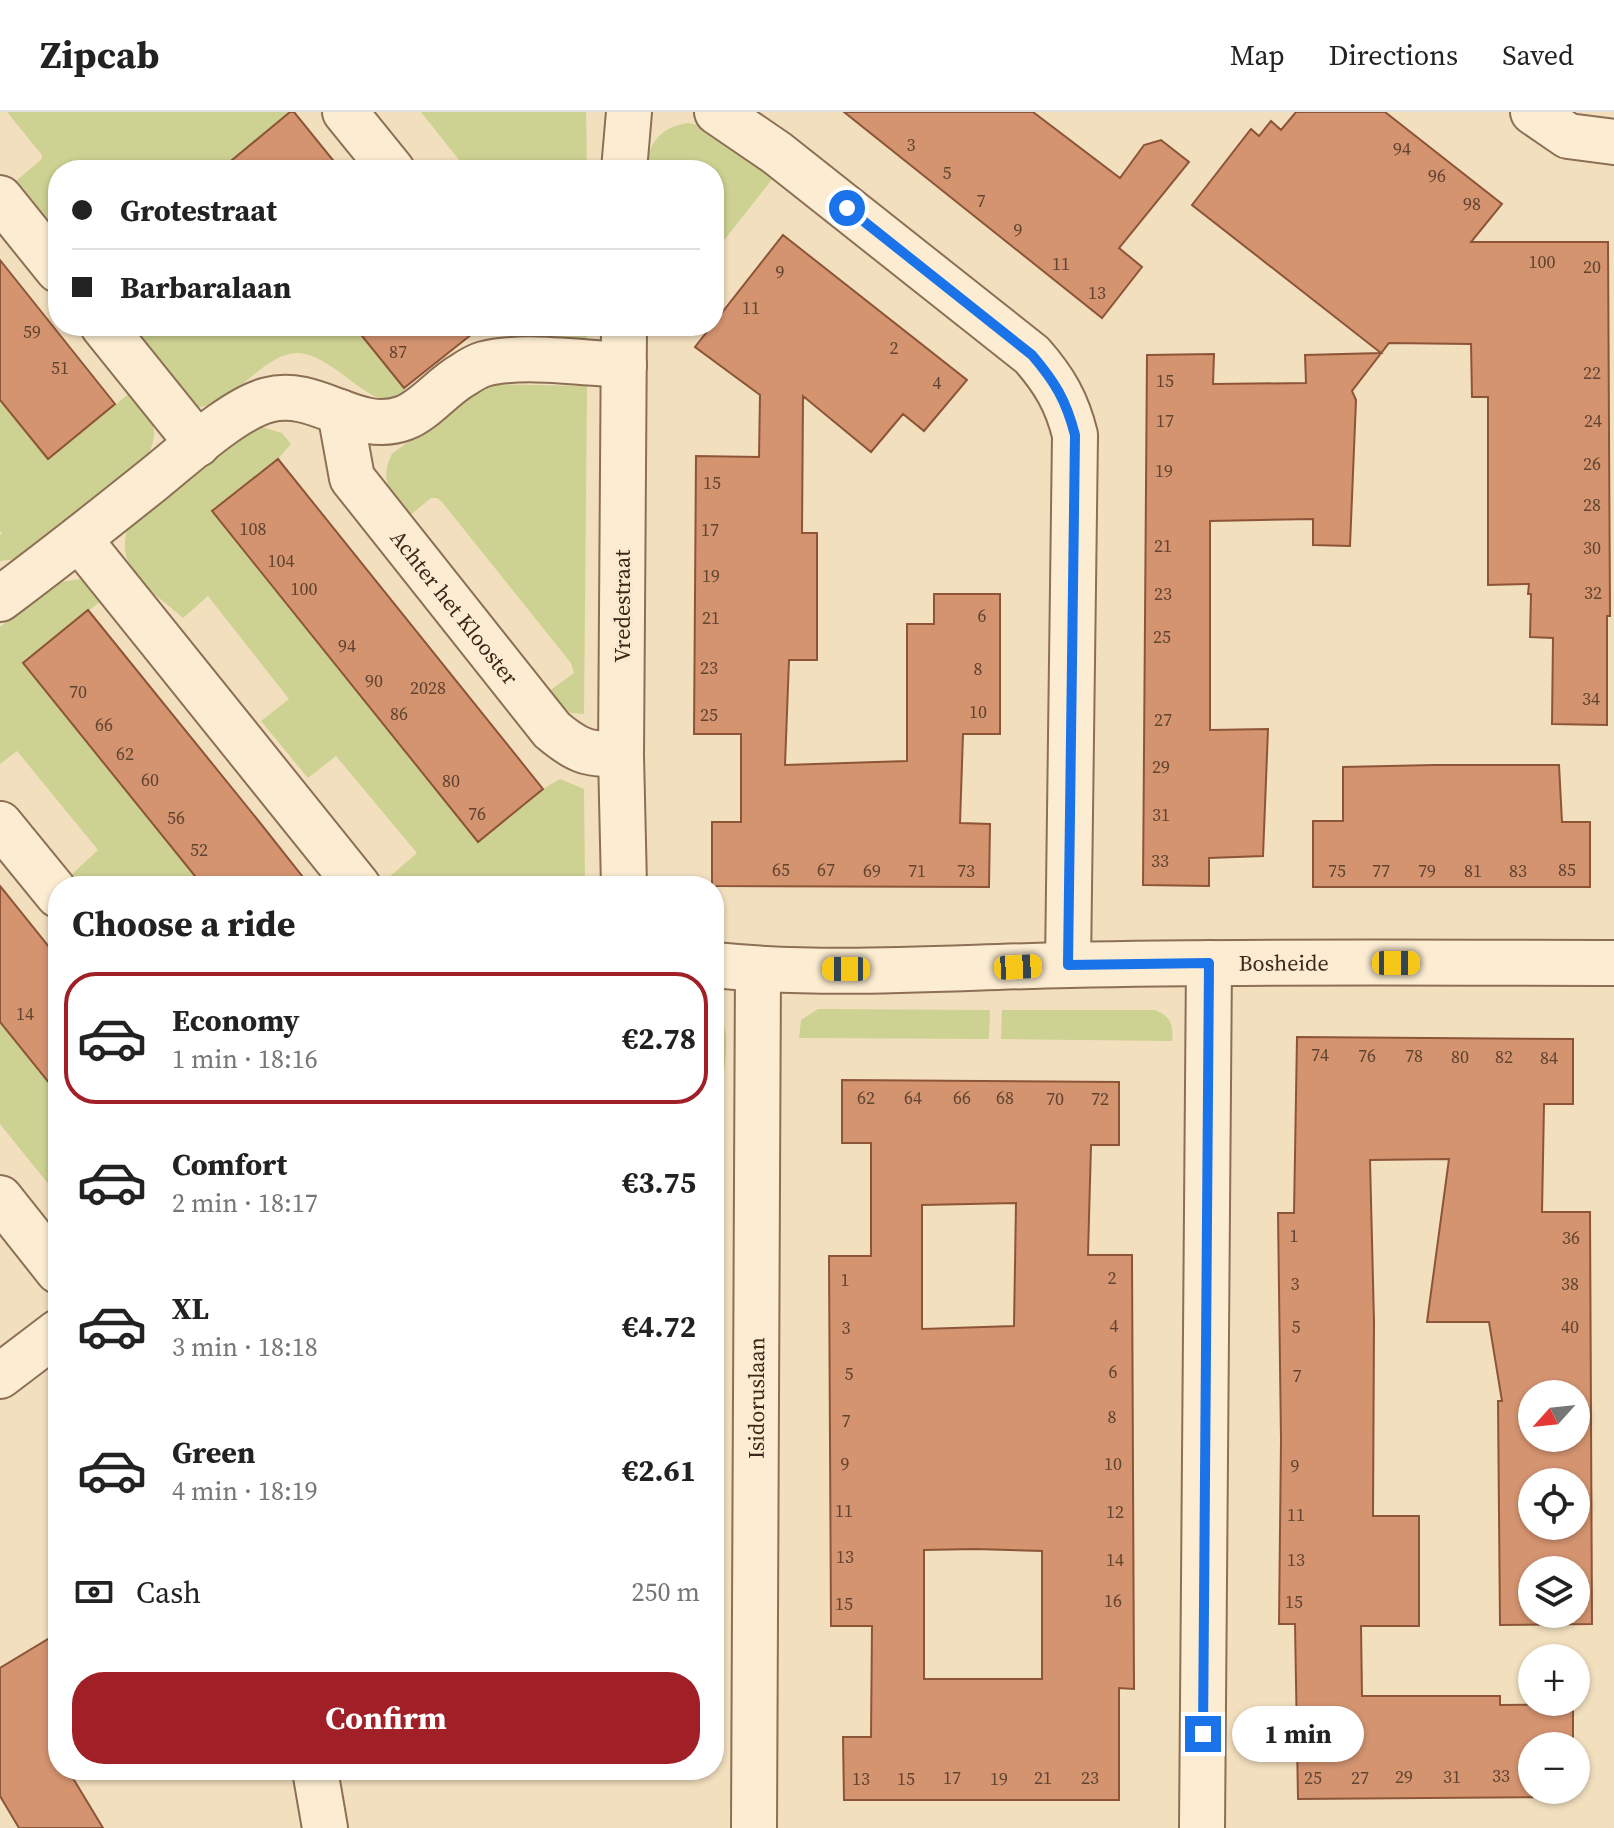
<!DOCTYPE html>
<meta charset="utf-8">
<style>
body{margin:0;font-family:"Source Serif 4",serif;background:#f2f2f2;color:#222;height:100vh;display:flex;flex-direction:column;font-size:30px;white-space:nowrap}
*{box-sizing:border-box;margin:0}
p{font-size:26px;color:#767676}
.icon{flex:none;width:44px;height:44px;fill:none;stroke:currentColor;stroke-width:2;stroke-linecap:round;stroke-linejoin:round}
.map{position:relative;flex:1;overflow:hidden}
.details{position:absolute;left:48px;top:764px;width:676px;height:904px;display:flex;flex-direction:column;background:#fff;border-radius:32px;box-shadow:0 2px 6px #0004}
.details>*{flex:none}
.hud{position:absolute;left:48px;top:48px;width:676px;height:176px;border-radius:32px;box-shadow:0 2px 6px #0004;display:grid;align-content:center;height:176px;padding:0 24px;background:#fff}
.needle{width:52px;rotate:243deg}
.tools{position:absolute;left:1518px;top:1268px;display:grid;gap:16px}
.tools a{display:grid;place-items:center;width:72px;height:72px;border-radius:50%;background:#fff;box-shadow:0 2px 6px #0004;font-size:40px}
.end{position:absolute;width:36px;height:36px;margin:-18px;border:10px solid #1a73e8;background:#fff;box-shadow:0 0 0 4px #fff}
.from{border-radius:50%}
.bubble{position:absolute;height:56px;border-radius:28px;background:#fff;box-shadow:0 2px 6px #0004;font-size:26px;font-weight:700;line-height:56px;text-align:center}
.car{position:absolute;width:24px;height:48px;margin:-24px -12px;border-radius:10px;box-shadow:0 0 6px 2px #0007;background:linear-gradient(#f5c518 24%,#345 0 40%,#f5c518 0 76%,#345 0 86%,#f5c518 0)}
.hud b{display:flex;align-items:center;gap:28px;height:76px;font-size:30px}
.hud b+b{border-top:2px solid #e0e0e0}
.hud i{width:20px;height:20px;background:#222}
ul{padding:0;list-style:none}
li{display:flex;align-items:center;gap:24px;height:132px;margin:0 16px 12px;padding:0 8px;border:4px solid transparent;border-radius:32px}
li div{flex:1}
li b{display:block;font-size:30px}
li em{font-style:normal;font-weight:700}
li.active{border-color:#a11f27}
li>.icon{width:72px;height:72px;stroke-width:1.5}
h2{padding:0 24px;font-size:36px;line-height:96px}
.pay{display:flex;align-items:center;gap:20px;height:88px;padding:0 24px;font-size:30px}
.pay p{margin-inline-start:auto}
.action{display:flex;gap:16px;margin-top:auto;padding:16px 24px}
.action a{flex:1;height:92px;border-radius:32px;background:#a11f27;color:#fff;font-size:32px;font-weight:700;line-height:92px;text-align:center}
header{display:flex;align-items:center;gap:48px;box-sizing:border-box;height:112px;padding:0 40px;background:#fff;border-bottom:2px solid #e0e0e0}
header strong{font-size:38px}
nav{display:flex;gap:44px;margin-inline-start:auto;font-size:28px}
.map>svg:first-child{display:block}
.green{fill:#cdd191}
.building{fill:#d49470;stroke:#8d5538;stroke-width:2;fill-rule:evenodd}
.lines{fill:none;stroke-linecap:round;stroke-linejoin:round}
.street-casing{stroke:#8c6f55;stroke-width:48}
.street{stroke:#fcedd2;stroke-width:44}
.route{stroke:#1a73e8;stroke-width:10}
.labels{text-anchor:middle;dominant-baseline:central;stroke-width:6;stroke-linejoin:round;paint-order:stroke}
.number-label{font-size:18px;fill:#604330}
.street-label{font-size:22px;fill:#3a281b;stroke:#f9eace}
</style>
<header>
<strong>Zipcab</strong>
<nav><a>Map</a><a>Directions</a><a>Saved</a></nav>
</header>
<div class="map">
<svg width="1614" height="1716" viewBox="0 0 1614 1716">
<rect width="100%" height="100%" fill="#f2dfbe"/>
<path class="green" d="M7,0h283l-64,53 4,5h-172v62l-42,-51 25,-21 1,-5z
M421,0h165l1,58h-120z
M688,11c32,4 60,36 85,55l-59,75v-83h-67c0,-27 14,-43 41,-47z
M149,214h205l52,66 -5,4 -21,3c-24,-11 -43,-33 -68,-43 -42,-18 -73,49 -114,51 -29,-12 -40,-50 -60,-72z
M525,214h62v18l-41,-1z
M484,272l103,2 -3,328 -14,-1 -22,-21 26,-19 -3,-10 -129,-161 -5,-4h-6l-23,19c-16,-21 -30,-37 -16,-63z
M130,281c22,26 32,32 17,65l-122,100 -25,3v-26l2,-1 -2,-3v-131l48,59z
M262,315l20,6 9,11 -13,15 -65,53 264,329 66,-52 17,-10 24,10 1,97h-194l-4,-7 30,-26 -81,-97 -28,22 -47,-57 28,-22 -81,-103 -25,22c-28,-25 -72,-50 -54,-92l117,-93z
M80,467l9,3 17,15 -83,66 180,223h-124l-9,-10 28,-26 -81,-99 -17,13v-137l54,-44z
M818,897l172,1 -1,29 -190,-1 2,-18z
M1002,898h153c15,6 19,15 17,31l-171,-2z
M714,899c18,13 11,43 10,64h-10z
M0,910l58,72v102l-58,-72z"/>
<path class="building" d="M290,0h4l47,58h-121z
M844,0h189l87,66 24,-33 17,-5 28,22 -70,86 23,19 -40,51z
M1296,0h89l117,92 -31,38h137l2,374h-3v109l-55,-1 1,-86 -23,-1 1,-43h-3l1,-10 -41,1v-188h-16l-1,-53 -82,-1 -37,48 4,9 -6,146 -37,-1v-26l-103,2v209l58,-1 -5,127 -54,2v28l-66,-1 4,-530 67,-1 -1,30 93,-1 -1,-28 76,-2 -189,-148 59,-76 8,7 12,-15 10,9z
M783,123l184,145 -43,51 -21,-17 -32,38 -68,-56 -1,137h15v127h-28l-4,105 122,-4v-137h27v-30h66v140h-37l-3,89 30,1 -1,63 -277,-1v-64h29v-88h-47l2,-278 63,1 1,-62 -65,-48z
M0,148l115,144 -67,55 -48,-59z
M354,214h128l-78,62z
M278,347l265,330 -65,53 -266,-331z
M88,498l169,209 53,67h-107l-180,-223z
M1434,653h125l3,57h28v65h-277v-66h30v-54z
M0,774l58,72v136l-58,-72z
M1297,925l276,2v65h-29l-2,108h48l2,412 -92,1 -2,-224h4l-13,-79h-62l22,-163 -79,1 4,162 -1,194h46v110h-58l1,70h138v9l73,-1v42h-41v44h41v7l-275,2 -3,-175h-16l2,-184 -3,-227h16zM1532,1282h44v44h-44zM1532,1370h44v44h-44zM1532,1458h44v44h-44z
M842,968l277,2v63h-28l-3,110h44l2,434 -15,-1v112h-275l-1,-63h28l1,-111h-41l-2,-370h42v-113h-29zM1016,1091l-2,123 -92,3v-124zM975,1437l67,2v128h-118v-129z
M58,1521v137h10l35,58h-84l-19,-32v-128z"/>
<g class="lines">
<defs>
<g id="street">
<path d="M345,0l47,58"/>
<path d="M717,0l60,41 255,202c22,25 35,47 43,80l-7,530"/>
<path d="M1533,0l35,24 46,6"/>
<path d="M624,58l5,-58"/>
<path d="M0,86l58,72"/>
<path d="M103,214l95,118"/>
<path d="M624,214l-3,429 3,131"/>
<path id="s1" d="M340,300l12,66 200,252c26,22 35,24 69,25"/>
<path d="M79,427l279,347"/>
<path d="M0,487c52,-39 103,-79 154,-120 29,-23 79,-70 114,-79 49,-13 88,36 136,18 20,-7 39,-32 59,-43 6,-4 14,-9 21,-11 37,-10 101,-1 140,1"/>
<path d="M0,712l58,71"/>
<path id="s2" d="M714,853c118,12 238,2 356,0 181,-4 363,-2 544,-2"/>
<path d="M0,1086l58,73"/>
<path d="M0,1264l58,-44"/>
<path d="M315,1658l10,58"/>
<path id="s3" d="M754,1716l4,-859"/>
<path d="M1202,1716l7,-865"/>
</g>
</defs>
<use href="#street" class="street-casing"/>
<use href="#street" class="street"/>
</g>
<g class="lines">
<path class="route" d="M847,96l185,147c23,27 34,45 43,80l-7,530 141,-2 -6,771"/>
</g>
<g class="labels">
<g class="number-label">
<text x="911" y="32">3</text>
<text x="1402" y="36">94</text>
<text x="947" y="60">5</text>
<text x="1437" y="63">96</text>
<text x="981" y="88">7</text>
<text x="1472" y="91">98</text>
<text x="1018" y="117">9</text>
<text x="1542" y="149">100</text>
<text x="1061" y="151">11</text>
<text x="1592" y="154">20</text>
<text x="780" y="159">9</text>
<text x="1097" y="180">13</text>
<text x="751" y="195">11</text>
<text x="32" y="219">59</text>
<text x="894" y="235">2</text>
<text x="398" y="239">87</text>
<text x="60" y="255">51</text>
<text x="1592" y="260">22</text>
<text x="1165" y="268">15</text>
<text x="937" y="270">4</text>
<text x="1165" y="308">17</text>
<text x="1593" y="308">24</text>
<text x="1592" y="351">26</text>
<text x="1164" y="358">19</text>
<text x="712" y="370">15</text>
<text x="1592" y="392">28</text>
<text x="253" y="416">108</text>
<text x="710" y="417">17</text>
<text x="1163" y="433">21</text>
<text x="1592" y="435">30</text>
<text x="281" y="448">104</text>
<text x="711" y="463">19</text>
<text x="304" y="476">100</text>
<text x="1593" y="480">32</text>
<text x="1163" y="481">23</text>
<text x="982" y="503">6</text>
<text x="711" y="505">21</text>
<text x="1162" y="524">25</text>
<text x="347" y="533">94</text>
<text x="709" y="555">23</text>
<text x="978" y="556">8</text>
<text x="374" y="568">90</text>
<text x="428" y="575">2028</text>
<text x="78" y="579">70</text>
<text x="1591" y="586">34</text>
<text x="978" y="599">10</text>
<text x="399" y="601">86</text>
<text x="709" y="602">25</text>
<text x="1163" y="607">27</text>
<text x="104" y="612">66</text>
<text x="125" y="641">62</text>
<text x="1161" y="654">29</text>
<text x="150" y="667">60</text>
<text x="451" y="668">80</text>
<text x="477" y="701">76</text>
<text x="1161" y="702">31</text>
<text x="176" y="705">56</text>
<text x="199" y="737">52</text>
<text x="1160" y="748">33</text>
<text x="781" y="757">65</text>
<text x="826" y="757">67</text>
<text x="1567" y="757">85</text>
<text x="872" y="758">69</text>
<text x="917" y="758">71</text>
<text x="966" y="758">73</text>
<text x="1337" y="758">75</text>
<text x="1381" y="758">77</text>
<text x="1427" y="758">79</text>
<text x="1473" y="758">81</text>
<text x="1518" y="758">83</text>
<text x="25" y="901">14</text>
<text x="1320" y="942">74</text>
<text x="1367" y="943">76</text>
<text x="1414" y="943">78</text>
<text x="1460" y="944">80</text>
<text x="1504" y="944">82</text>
<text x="1549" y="945">84</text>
<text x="866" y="985">62</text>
<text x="913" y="985">64</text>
<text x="962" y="985">66</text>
<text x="1005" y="985">68</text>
<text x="1055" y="986">70</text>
<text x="1100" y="986">72</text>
<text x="1294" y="1123">1</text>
<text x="1571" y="1125">36</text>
<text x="1112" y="1165">2</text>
<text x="845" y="1167">1</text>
<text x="1295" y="1171">3</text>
<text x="1570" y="1171">38</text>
<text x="1114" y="1213">4</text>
<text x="1296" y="1214">5</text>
<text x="1570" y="1214">40</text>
<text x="846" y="1215">3</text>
<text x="1113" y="1259">6</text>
<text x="849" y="1261">5</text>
<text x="1297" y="1263">7</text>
<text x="1112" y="1304">8</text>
<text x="846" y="1308">7</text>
<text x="845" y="1351">9</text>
<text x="1113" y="1351">10</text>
<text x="1295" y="1353">9</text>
<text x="844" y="1398">11</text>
<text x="1115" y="1399">12</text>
<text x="1296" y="1402">11</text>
<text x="845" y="1444">13</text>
<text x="1115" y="1447">14</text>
<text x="1296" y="1447">13</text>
<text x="1113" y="1488">16</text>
<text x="1294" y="1489">15</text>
<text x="844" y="1491">15</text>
<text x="1501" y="1663">33</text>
<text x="1404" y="1664">29</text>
<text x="1452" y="1664">31</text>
<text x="952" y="1665">17</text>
<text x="1043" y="1665">21</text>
<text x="1090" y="1665">23</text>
<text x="1313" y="1665">25</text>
<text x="1360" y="1665">27</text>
<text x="861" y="1666">13</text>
<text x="906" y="1666">15</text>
<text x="999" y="1666">19</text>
</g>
<g class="street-label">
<text transform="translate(622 494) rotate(-90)">Vredestraat</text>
<text stroke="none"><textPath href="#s1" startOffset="232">Achter het Klooster</textPath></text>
<text stroke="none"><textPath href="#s2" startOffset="570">Bosheide</textPath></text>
<text stroke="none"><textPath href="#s3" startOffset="430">Isidoruslaan</textPath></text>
</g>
</g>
</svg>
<div class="tools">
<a><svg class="needle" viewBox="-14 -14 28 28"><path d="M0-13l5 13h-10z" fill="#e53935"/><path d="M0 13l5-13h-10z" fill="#767676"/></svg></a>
<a><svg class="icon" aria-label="locate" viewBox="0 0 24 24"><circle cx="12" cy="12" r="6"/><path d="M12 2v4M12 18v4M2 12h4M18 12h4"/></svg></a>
<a><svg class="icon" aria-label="layers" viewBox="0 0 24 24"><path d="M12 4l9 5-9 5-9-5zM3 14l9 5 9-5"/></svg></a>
<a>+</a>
<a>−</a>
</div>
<i class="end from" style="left:847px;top:96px"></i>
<i class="end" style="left:1203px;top:1622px"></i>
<div class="bubble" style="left:1232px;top:1594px;width:132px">1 min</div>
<i class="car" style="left:1396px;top:851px;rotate:90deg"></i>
<i class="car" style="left:1018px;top:855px;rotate:87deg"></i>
<i class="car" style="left:846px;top:857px;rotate:270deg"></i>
<div class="hud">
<b><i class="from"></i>Grotestraat</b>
<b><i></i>Barbaralaan</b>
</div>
<section class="details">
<h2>Choose a ride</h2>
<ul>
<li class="active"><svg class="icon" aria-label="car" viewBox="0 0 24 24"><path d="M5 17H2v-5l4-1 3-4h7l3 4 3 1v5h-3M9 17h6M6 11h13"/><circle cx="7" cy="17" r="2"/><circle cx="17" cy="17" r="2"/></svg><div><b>Economy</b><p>1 min · 18:16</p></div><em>€2.78</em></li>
<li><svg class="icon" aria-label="car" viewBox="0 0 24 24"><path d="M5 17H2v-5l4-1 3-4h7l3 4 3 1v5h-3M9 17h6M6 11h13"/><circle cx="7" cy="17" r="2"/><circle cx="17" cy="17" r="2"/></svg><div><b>Comfort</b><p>2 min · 18:17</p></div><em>€3.75</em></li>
<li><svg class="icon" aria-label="car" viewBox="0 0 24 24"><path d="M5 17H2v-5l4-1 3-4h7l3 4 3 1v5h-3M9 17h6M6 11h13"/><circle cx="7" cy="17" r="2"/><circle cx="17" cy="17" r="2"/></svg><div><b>XL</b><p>3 min · 18:18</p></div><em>€4.72</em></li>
<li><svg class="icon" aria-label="car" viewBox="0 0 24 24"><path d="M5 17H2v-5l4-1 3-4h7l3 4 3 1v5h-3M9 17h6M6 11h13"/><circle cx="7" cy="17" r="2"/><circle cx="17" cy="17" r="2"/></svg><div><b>Green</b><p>4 min · 18:19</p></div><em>€2.61</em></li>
</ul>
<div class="pay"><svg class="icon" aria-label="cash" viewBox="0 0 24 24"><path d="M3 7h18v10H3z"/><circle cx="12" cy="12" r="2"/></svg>Cash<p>250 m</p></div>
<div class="action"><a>Confirm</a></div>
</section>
</div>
